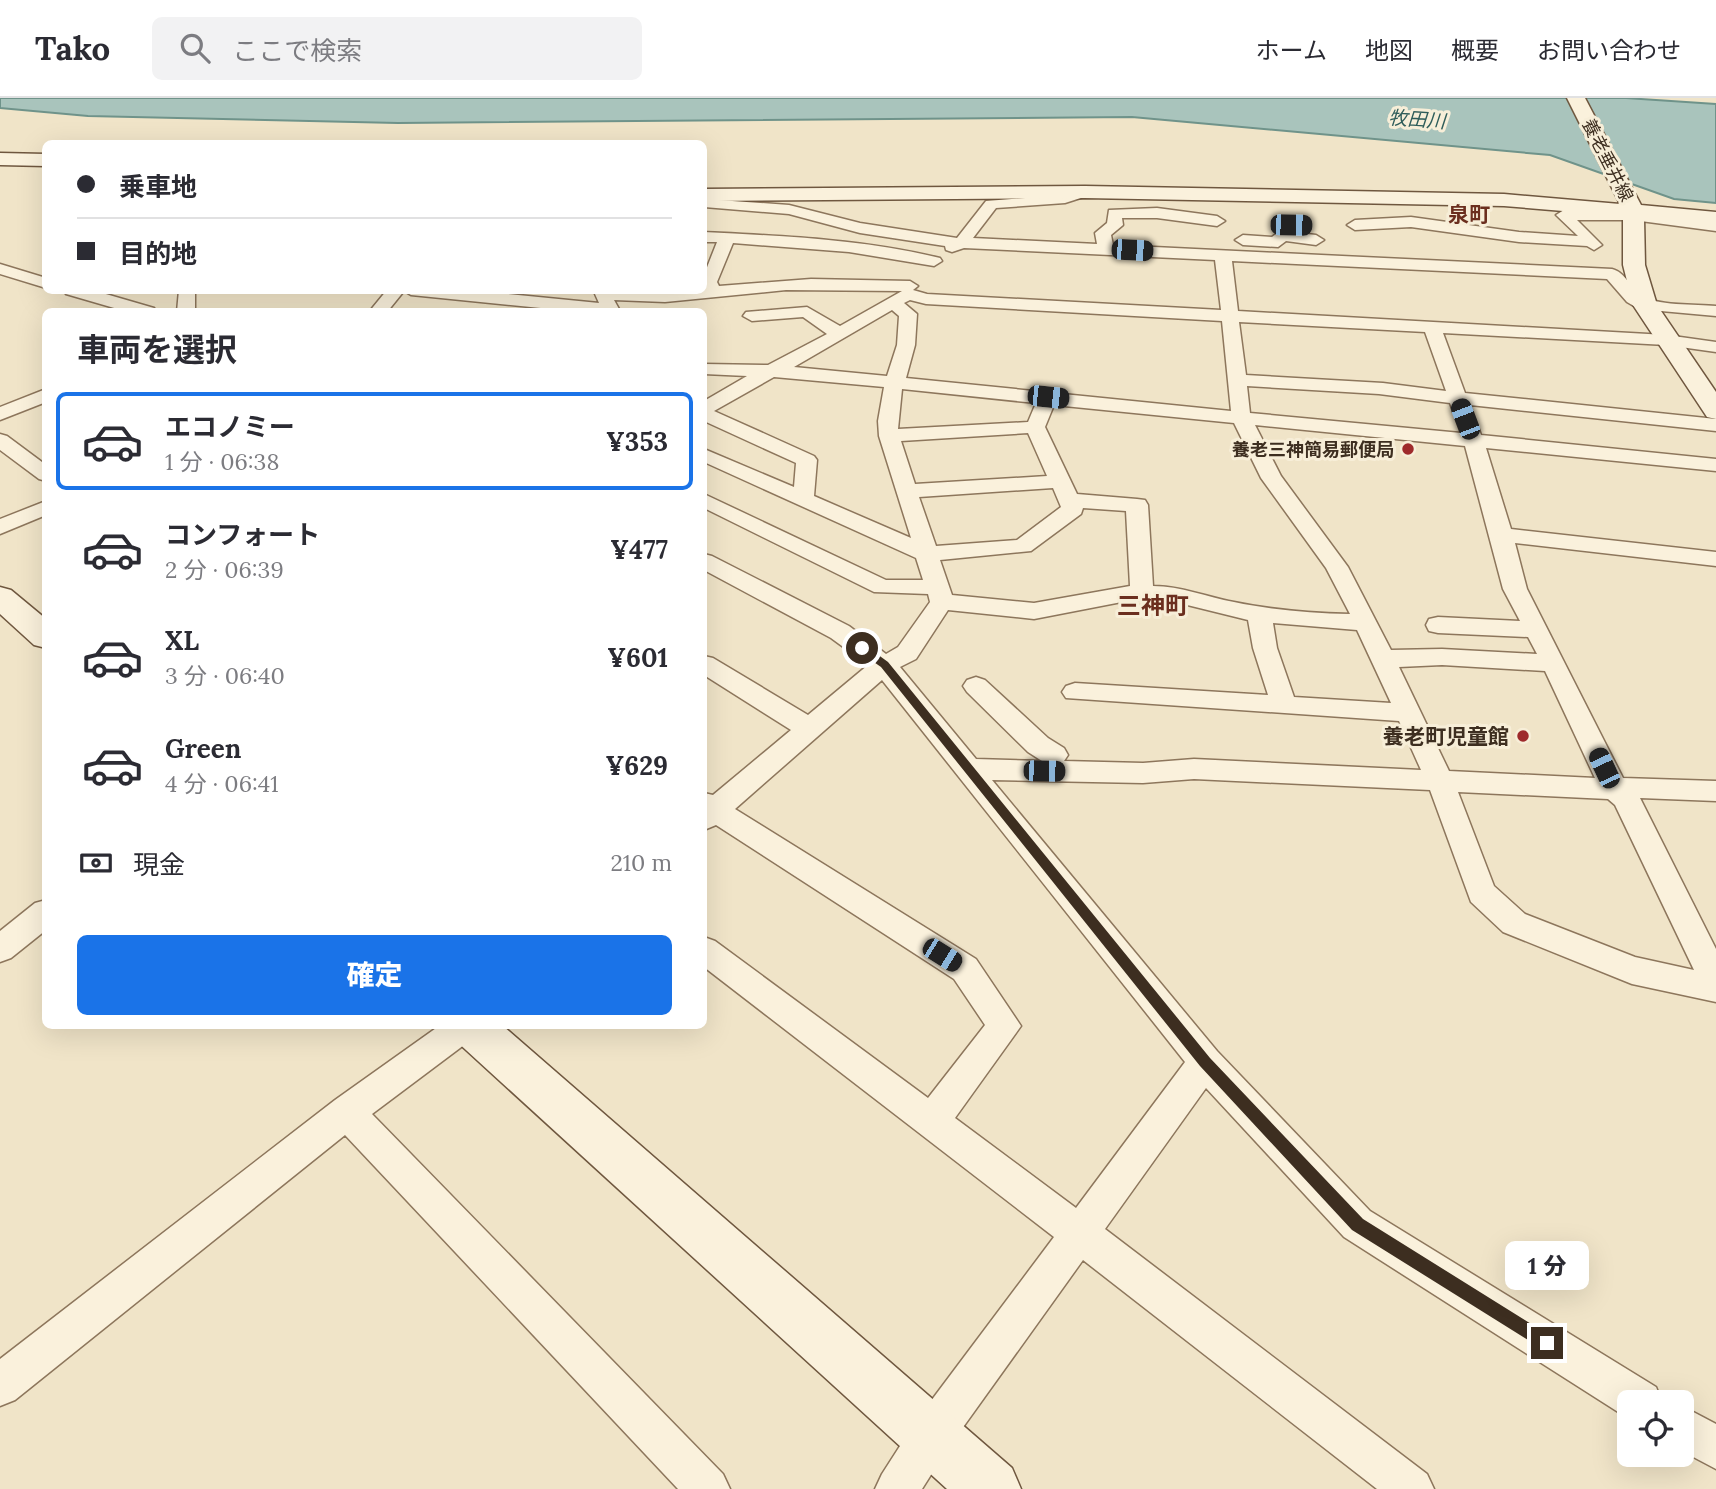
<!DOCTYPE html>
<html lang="ja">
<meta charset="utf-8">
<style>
body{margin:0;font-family:Lora,"Noto Sans JP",serif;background:#f2f2f3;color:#2b2b33;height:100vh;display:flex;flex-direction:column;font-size:26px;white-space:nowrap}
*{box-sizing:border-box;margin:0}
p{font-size:23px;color:#7c7c81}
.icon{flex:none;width:38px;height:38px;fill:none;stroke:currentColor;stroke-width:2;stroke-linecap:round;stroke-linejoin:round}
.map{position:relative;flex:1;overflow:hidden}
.drawer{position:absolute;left:42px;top:210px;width:665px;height:721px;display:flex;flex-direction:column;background:#fff;border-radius:10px;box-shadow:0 7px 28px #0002}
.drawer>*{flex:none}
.top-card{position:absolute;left:42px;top:42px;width:665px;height:154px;border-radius:10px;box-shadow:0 7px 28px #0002;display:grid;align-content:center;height:154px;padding:0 35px;background:#fff}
.controls{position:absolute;left:1617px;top:1292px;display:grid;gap:14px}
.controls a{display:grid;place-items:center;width:77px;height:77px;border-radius:10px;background:#fff;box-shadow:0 7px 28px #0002;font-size:35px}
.end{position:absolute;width:32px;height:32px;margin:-16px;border:9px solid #3d2e20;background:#fff;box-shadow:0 0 0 4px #fff}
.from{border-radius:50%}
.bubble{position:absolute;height:49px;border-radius:10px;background:#fff;box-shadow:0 7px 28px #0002;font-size:23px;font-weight:800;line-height:49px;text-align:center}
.car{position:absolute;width:21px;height:42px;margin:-21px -10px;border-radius:9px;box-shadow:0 0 5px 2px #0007;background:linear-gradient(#222 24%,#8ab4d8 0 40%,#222 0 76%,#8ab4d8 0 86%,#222 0)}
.top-card b{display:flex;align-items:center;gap:24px;height:66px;font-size:26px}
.top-card b+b{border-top:2px solid #e1e1e2}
.top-card i{width:18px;height:18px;background:#2b2b33}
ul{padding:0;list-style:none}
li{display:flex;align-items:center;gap:21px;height:98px;margin:0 14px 10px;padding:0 21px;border:4px solid transparent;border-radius:10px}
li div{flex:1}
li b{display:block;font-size:26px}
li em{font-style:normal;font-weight:800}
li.current{border-color:#1a73e8}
li>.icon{width:63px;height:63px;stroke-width:1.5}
h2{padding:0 35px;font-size:32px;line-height:84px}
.pay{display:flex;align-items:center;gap:18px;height:77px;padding:0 35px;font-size:26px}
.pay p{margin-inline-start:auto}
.button{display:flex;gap:14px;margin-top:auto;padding:14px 35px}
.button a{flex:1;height:80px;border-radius:10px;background:#1a73e8;color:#fff;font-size:28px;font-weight:800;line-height:80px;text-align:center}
header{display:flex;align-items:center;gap:42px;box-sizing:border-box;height:98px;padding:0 35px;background:#fff;border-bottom:2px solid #e1e1e2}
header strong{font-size:33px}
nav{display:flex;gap:38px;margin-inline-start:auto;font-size:24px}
.search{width:490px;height:63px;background:#f2f2f3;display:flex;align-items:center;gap:18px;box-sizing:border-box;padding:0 24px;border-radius:10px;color:#7c7c81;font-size:26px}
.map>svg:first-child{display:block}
.water{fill:#a9c4bc;stroke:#6f938a;stroke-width:2}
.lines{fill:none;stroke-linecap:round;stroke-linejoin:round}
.street-casing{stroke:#8d765c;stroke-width:3}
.secondary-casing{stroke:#6f573f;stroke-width:3}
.street{fill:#faf1dc;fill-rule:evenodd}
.secondary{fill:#faf1dc;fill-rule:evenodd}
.route{fill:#3d2e20}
.poi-dot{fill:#9e2a2b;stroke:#f7eed8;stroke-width:2.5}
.labels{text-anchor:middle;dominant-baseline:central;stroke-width:6;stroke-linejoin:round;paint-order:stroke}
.far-street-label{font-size:18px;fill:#3d2e20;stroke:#f7eed8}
.far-poi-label{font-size:18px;font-weight:bold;fill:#3d2e20;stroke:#f7eed8;text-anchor:end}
.far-water-label{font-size:19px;font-style:italic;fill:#2f5d5a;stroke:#f7eed8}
.far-quarter-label{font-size:21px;font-weight:bold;fill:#6b2e1e;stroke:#f7eed8}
.poi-label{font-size:21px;font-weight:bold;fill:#3d2e20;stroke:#f7eed8;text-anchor:end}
.quarter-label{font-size:24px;font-weight:bold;fill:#6b2e1e;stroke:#f7eed8}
</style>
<header>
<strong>Tako</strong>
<div class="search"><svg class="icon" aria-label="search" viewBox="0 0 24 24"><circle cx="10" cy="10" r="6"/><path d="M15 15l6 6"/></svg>ここで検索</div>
<nav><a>ホーム</a><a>地図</a><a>概要</a><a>お問い合わせ</a></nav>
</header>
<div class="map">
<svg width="1716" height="1391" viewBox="0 0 1716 1391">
<rect width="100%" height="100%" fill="#f0e4c8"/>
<path class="water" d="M0,0h1626l90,6v99l-42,-4 -124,-44 -418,-38 -734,6 -310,-7 -88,-8z"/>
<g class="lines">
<defs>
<path id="street" d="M1085,90l7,4 -2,3 -25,8 -69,5 -23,30 124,6 -2,-11 12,-10 2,-13 48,-2 60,8 8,5 -8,5 -60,-8h-35l1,7 -12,10 2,10 499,24c13,3 18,18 28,26 14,11 57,9 76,11v10l-77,-7 -12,-7 -20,-23 -375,-18 6,50 428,24 50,7v10l-50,-7 -223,-12 22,60 251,26v12l-246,-26 11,30 235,24v12l-230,-23 25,81 205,23v14l-201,-23 12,46 96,189 93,3v20l-76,-3 76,151v53l-84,-18 -129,-52 -32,-30 -41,-112 -236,-11 -51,4 -151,-3 225,271 153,160 286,176 6,15h-33v16l-3,-1 -282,-180 -138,-149 -101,141 322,245 7,15h-57l-294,-229 -137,191 -24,38h-47l7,-15 34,-53 138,-184 -350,-270v-30l11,4 213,157 57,-73 -31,-46 -238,-154 -12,5v-37l9,2 78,-65 -87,-55v-19l9,2 95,57 60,-50 -37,-27 -127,-68v-16l8,2 137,70 37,28 12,-7 32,-45 -2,-8 -54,-2 -170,-84v-14l182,86h37l-7,-22 -212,-96v-13l90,38 2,-24 -92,-42v-20l43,-25 -43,-2v-10l64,1 59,-31 -24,-17 -51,4 -9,-5 3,-4 61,-5 33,19 62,-35 -116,-1 -121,12 -51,-2 5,9 -2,3h-36l-170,-17 -7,-4 -17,21h-18l18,-22h82l130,13 -4,-9 2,-4h107v-15l13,-33h-13v-10c78,4 159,7 236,26l2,3 -8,5 -85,-14 -116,-9 -16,39 2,4 92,-7 99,2 8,5 -5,4 14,4 294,16 -6,-50 -251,-12 -12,4 -6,-2 -1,-4 -85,-13 -71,-19 -85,-7v-8l85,6 71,18 97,15 29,-37 77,-6zM910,202l16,4 296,17 9,90 -325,-33 9,-33 2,-31 -13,-11zM892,212l7,6 -2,29 -10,31 -93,-9zM1239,224l186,10 21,59 -63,-8 -137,-8zM774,279l110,10 -6,34 1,15 32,102 -97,-42 3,-36 -3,-4 -100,-45zM1247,288l132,8 71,9 11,30 -211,-20zM902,291l134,14 -8,19 -130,7zM1054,307l180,18 27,55 65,90 24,46c-39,-1 -78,-4 -116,-12 -27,-5 -53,-16 -81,-16l-5,-81 -3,-5 -8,-1 -60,-5 -32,-67zM1255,327l210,21 38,143 17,32 -82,-4 -9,2 -3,6 3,6 9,2 90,4 9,17 -95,-5 -51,1 -43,-83 -67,-91zM1028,335l19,43 -132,8 -14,-43zM1053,390l8,19 -44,33 -81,6 -17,-49zM1083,410l43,3 4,75 -96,17 -82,-8 -12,-35 91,-9 50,-37zM1132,502h35l81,20 5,28 15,47 -193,-12 -9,3 -4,6 4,6 333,23 22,49 -227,-11 -51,4 -79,-2 4,-6 -4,-7 -16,-10 -63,-58 -9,-3 -9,3 -4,6 4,6 61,60 14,9 -66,-2 -76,-92 16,-8 32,-49 86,9zM1273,525l84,7 34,73 -97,-6 -17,-49zM1442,567l103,6 50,107 -146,-7 -50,-104zM882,582l303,382 -109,146 -121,-90 66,-92 -45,-67 -241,-150zM1458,694l150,7 7,6 79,165 -59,-13 -110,-43 -31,-28z
M1564,112h69l83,11v10l-83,-11h-56l25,25 -8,5 -7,-4 -68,-4 -108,-15 -56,3 -8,-5 8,-5 56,-3 108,15 59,4 -22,-21z
M1280,133l36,4 8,5 -8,5 -30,-4 -8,6 -35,-2 -8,-5 8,-5 29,2z
M0,166l46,14v10l-46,-14z
M64,192h28l62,18 2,4h-28l-62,-18z
M179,192h16v22h-18z
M46,291v13l-46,18v-13z
M0,336l7,2 39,29v16l-7,-2 -39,-29z
M46,403v14l-46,19v-15z
M46,802v30l-35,28 -11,4v-31l35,-28z
M439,928h42l-5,10 -104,78 351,360 7,15h-52l-333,-354 -330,265 -15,6v-47l335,-259z
M1682,1308l34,18v45l-34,-18z"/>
<path id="secondary" d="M1567,0h18l56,107 75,7v12l-72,-6 1,47 12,40 59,87v27l-9,-2 -74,-112 -10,-40v-49l-119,-10 -419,-8 -381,3v-12l381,-3 419,8 116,10z
M0,55l46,1v12l-46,-1z
M0,489l11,3 35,29v29l-12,-3 -34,-31z
M448,928h55l509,442 9,21h-74l-492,-449z"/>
</defs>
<use href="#street" class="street-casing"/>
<use href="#secondary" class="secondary-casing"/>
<use href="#street" class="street"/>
<use href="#secondary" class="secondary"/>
</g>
<path class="route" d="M858,548h8l22,16 322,396 153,161 189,118 3,6 -3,5 -5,3 -6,-3 -189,-118 -152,-164 -319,-399 -23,-16z"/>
<g class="poi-dot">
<circle cx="1408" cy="351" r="7"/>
<circle cx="1523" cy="638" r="7"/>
</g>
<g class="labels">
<g class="far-street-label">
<text transform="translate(1608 62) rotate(63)">養老垂井線</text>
</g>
<g class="far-poi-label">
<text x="1394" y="351">養老三神簡易郵便局</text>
</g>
<g class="far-water-label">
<text transform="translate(1417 21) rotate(4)">牧田川</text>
</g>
<g class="far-quarter-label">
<text x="1469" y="116">泉町</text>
</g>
<g class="poi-label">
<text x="1509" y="638">養老町児童館</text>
</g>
<g class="quarter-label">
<text x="1153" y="507">三神町</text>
</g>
</g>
</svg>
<div class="controls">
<a><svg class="icon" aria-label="locate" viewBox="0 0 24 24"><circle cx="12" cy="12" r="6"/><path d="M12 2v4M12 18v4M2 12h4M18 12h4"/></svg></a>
</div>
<i class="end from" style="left:862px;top:550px"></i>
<i class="end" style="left:1547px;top:1245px"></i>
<div class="bubble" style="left:1505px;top:1143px;width:84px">1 分</div>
<i class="car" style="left:1291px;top:127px;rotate:91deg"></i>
<i class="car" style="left:1132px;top:152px;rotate:93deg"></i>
<i class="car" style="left:1048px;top:299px;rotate:96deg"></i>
<i class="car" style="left:1465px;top:321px;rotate:339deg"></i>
<i class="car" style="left:1604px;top:670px;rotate:335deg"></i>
<i class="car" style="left:1044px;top:673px;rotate:91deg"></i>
<i class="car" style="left:942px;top:857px;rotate:122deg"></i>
<div class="top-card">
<b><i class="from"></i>乗車地</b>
<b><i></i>目的地</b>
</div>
<section class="drawer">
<h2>車両を選択</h2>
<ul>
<li class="current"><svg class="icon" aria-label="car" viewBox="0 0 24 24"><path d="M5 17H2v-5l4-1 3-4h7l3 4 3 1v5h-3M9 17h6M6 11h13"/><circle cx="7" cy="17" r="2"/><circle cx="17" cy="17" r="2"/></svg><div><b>エコノミー</b><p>1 分 · 06:38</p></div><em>¥353</em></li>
<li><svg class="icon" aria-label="car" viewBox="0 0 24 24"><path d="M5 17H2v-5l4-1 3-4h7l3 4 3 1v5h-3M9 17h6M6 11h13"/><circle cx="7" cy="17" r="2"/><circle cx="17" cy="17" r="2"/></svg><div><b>コンフォート</b><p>2 分 · 06:39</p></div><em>¥477</em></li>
<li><svg class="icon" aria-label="car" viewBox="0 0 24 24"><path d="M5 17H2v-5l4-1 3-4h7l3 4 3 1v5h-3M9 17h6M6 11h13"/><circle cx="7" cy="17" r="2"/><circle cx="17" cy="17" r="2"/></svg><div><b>XL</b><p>3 分 · 06:40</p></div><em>¥601</em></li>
<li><svg class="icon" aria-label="car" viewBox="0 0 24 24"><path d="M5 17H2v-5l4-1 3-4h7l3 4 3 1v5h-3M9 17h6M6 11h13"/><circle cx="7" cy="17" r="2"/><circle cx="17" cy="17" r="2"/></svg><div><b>Green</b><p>4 分 · 06:41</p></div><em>¥629</em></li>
</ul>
<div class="pay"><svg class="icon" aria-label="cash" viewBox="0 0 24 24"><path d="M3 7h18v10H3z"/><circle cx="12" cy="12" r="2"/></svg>現金<p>210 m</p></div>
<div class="button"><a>確定</a></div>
</section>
</div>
